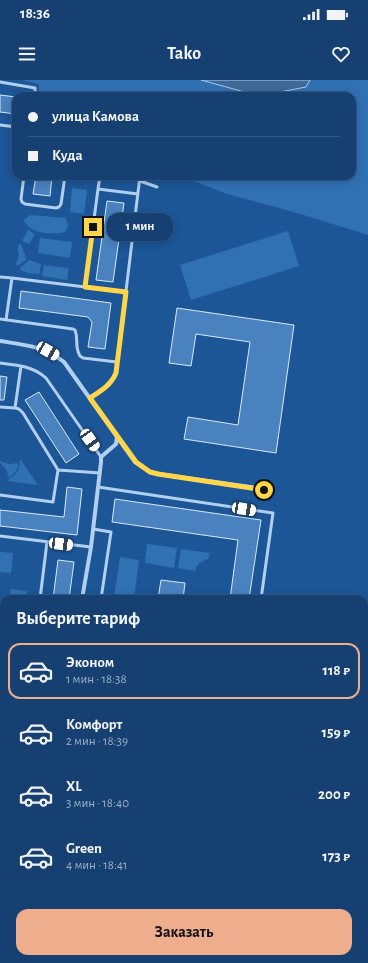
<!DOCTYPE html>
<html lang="ru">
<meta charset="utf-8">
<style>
body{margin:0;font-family:"Alegreya Sans",sans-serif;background:#224b79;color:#f1f3f6;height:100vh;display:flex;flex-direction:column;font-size:15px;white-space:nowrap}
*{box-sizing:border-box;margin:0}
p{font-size:13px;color:#9dafc3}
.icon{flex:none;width:22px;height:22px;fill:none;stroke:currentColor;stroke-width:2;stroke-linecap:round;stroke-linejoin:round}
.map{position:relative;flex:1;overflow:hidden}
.sheet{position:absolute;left:0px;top:515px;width:368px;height:368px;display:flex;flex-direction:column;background:#154071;border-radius:12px 12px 0 0;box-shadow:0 2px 10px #0003,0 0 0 1px #345984}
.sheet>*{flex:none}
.banner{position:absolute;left:12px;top:12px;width:344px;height:88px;border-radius:12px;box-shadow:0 2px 10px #0003,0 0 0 1px #345984;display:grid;align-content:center;height:88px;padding:0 16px;background:#154071}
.end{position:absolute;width:18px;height:18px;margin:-9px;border:5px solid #ffd54a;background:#111;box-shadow:0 0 0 2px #111}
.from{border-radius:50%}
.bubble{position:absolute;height:28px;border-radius:12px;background:#154071;box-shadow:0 2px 10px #0003,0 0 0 1px #345984;font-size:13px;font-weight:700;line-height:28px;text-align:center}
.car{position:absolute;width:12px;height:24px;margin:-12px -6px;border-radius:5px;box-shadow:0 0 3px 1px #0007;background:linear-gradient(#fff 24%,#345 0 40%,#fff 0 76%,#345 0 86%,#fff 0)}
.banner b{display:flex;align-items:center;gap:14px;height:38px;font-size:15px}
.banner b+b{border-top:1px solid #345984}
.banner i{width:10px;height:10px;background:#f1f3f6}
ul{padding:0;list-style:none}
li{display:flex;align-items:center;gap:12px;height:56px;margin:0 8px 6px;padding:0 8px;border:2px solid transparent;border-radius:12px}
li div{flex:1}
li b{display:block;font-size:15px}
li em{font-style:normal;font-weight:700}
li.on{border-color:#eead8d}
li>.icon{width:36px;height:36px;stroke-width:1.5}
h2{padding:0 16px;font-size:18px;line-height:48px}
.button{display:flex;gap:8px;margin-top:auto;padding:8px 16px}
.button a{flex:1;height:46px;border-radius:12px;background:#eead8d;color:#111;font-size:16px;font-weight:700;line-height:46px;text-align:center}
.status{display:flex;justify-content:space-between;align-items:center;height:28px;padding:0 20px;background:#154071;direction:ltr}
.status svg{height:11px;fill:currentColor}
header{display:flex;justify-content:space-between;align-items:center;height:52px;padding:0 16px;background:#154071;font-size:18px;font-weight:700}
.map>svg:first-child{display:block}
.green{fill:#3071b4}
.water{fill:#3f6997;stroke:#a4cbf1}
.building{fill:#4a82bf;stroke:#d7e9fb}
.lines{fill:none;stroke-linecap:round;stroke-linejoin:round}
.service{stroke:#b1cff0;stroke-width:3}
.minor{stroke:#b1cff0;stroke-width:4}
.tertiary{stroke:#b1cff0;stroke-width:7}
.secondary{stroke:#deecfb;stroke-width:8}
.primary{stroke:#f9fcff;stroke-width:10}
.route{stroke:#ffd54a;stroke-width:5}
</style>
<div class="status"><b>18:36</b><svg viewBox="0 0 49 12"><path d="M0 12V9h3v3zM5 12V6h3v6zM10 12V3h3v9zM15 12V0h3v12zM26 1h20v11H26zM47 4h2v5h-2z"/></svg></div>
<header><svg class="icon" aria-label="menu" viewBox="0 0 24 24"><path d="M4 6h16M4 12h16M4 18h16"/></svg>Tako<svg class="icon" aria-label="heart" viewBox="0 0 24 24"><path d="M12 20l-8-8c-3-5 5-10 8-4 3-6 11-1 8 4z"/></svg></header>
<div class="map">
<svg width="368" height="883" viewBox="0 0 368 883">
<rect width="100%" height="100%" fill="#1c5697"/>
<path class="green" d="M22,0h346v155l-71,-22 -70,-19 -36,-14 -1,-4h162v-80h-38l-2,-3 -30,3h-244l1,-12z
M72,108l15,2 -3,24 -14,-2z
M31,135l35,3 2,9 -3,5c-9,2 -25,2 -33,-3 -4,-2 -6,-6 -9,-9z
M28,150l7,4 -6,10 -7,-3z
M288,151l11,35 -108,34 -11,-35z
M40,158l32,4 -2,16 -32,-5z
M19,164h2l5,14v2l-9,6 -1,-2 3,-9 -1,-4z
M29,180l12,4 -2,10 -11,-1 -8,-3v-2z
M44,185l25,3 -2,12 -25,-4z
M20,380h1l17,25 -31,-4c10,-8 12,-9 13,-21z
M0,381l9,3 9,-1c1,6 -4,11 -9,15l-3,-9 -6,-6z
M147,464l30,4 -3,20 -29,-5z
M181,469l29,4 -2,6c-7,3 -11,4 -13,12l-17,-3z
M0,472l13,1 -2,20 -11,-1z
M120,477l19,3 -5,39 -20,-2z
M11,509l16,2 -1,8h-17z"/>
<path class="water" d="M201,0h109l-4,7 -47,9z"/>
<path class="building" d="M0,15l16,2v17l-16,-2z
M36,96h16l-2,20 -17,-2z
M107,121l17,2 -11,79 -17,-2z
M21,211l90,12 -6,46 -17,-2 4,-25 -4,-5 -69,-9z
M177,228l117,17 -18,128 -92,-14 4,-22 50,8 12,-83 -54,-8 -5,32 -22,-3z
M0,296l7,1 -3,23h-4z
M39,312l40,62 -13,9 -41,-63z
M67,407l15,2 -5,46 -77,-9v-16l64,7z
M115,419l146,21 -12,79h-19l8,-59 -126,-18z
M58,480l16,2 -5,37h-16z
M161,500l24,3 -2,16h-25z"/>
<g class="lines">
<path class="service" d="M0,2l35,6v8
M0,45l16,2
M24,96l-3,23 1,3 3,2 31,4 3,-1 2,-3 4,-28
M140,101l17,6
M98,109l2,-13
M0,197l12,1
M85,207l13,-98 40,5
M0,239l73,10 2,1c4,10 -1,16 5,26l3,2 34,4
M6,240l6,-42 114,14
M0,283c17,2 33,3 46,15l55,79
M90,318l19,-13 7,-12 24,-197
M0,327l15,1 6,-42
M58,390l42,3
M98,407l175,26 -12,86
M0,415l53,7 5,-32 -35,-57 -4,-4 -4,-1
M93,449l18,3 -10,67
M0,456l91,11
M40,519l7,-57
M0,555l4,5
M364,782l4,-1"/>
<path class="minor" d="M0,261c25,4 44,5 64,21l71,100 15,10 8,2 106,15
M82,519l9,-52 10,-85v-5l15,-13 1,-8"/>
<path class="tertiary" d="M0,630l4,2
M364,713l4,1"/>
<path class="secondary" d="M0,754l4,2
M0,807l4,1"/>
<path class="primary" d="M0,761l4,1
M0,781l4,1
M364,835l4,-1
M364,857h4"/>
</g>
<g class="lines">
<path class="route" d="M93,147l-8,60 41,5 -10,81c-5,12 -15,18 -26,25l46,64 14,10 8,2 106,16"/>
</g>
</svg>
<i class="end from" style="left:264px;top:410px"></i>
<i class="end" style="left:93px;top:147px"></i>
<div class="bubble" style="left:107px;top:133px;width:66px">1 мин</div>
<i class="car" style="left:48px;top:271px;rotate:120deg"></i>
<i class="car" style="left:90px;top:360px;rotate:145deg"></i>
<i class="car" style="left:244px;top:429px;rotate:99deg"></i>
<i class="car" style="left:61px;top:464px;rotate:97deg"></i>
<div class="banner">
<b><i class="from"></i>улица Камова</b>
<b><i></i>Куда</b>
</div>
<section class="sheet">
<h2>Выберите тариф</h2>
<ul>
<li class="on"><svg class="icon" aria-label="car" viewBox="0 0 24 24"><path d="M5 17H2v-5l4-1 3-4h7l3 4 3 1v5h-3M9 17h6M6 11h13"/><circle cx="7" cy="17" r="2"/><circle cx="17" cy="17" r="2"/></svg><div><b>Эконом</b><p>1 мин · 18:38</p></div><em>118 ₽</em></li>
<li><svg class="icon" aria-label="car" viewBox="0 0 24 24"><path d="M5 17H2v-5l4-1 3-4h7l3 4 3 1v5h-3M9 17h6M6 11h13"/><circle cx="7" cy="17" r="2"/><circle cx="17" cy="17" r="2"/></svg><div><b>Комфорт</b><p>2 мин · 18:39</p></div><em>159 ₽</em></li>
<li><svg class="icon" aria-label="car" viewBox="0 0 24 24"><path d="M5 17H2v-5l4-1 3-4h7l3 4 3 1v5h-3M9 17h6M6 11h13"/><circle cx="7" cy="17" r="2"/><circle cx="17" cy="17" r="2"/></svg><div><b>XL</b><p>3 мин · 18:40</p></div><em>200 ₽</em></li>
<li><svg class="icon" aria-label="car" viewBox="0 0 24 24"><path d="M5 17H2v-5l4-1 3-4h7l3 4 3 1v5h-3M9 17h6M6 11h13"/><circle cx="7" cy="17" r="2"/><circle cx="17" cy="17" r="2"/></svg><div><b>Green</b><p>4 мин · 18:41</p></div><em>173 ₽</em></li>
</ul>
<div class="button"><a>Заказать</a></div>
</section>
</div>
